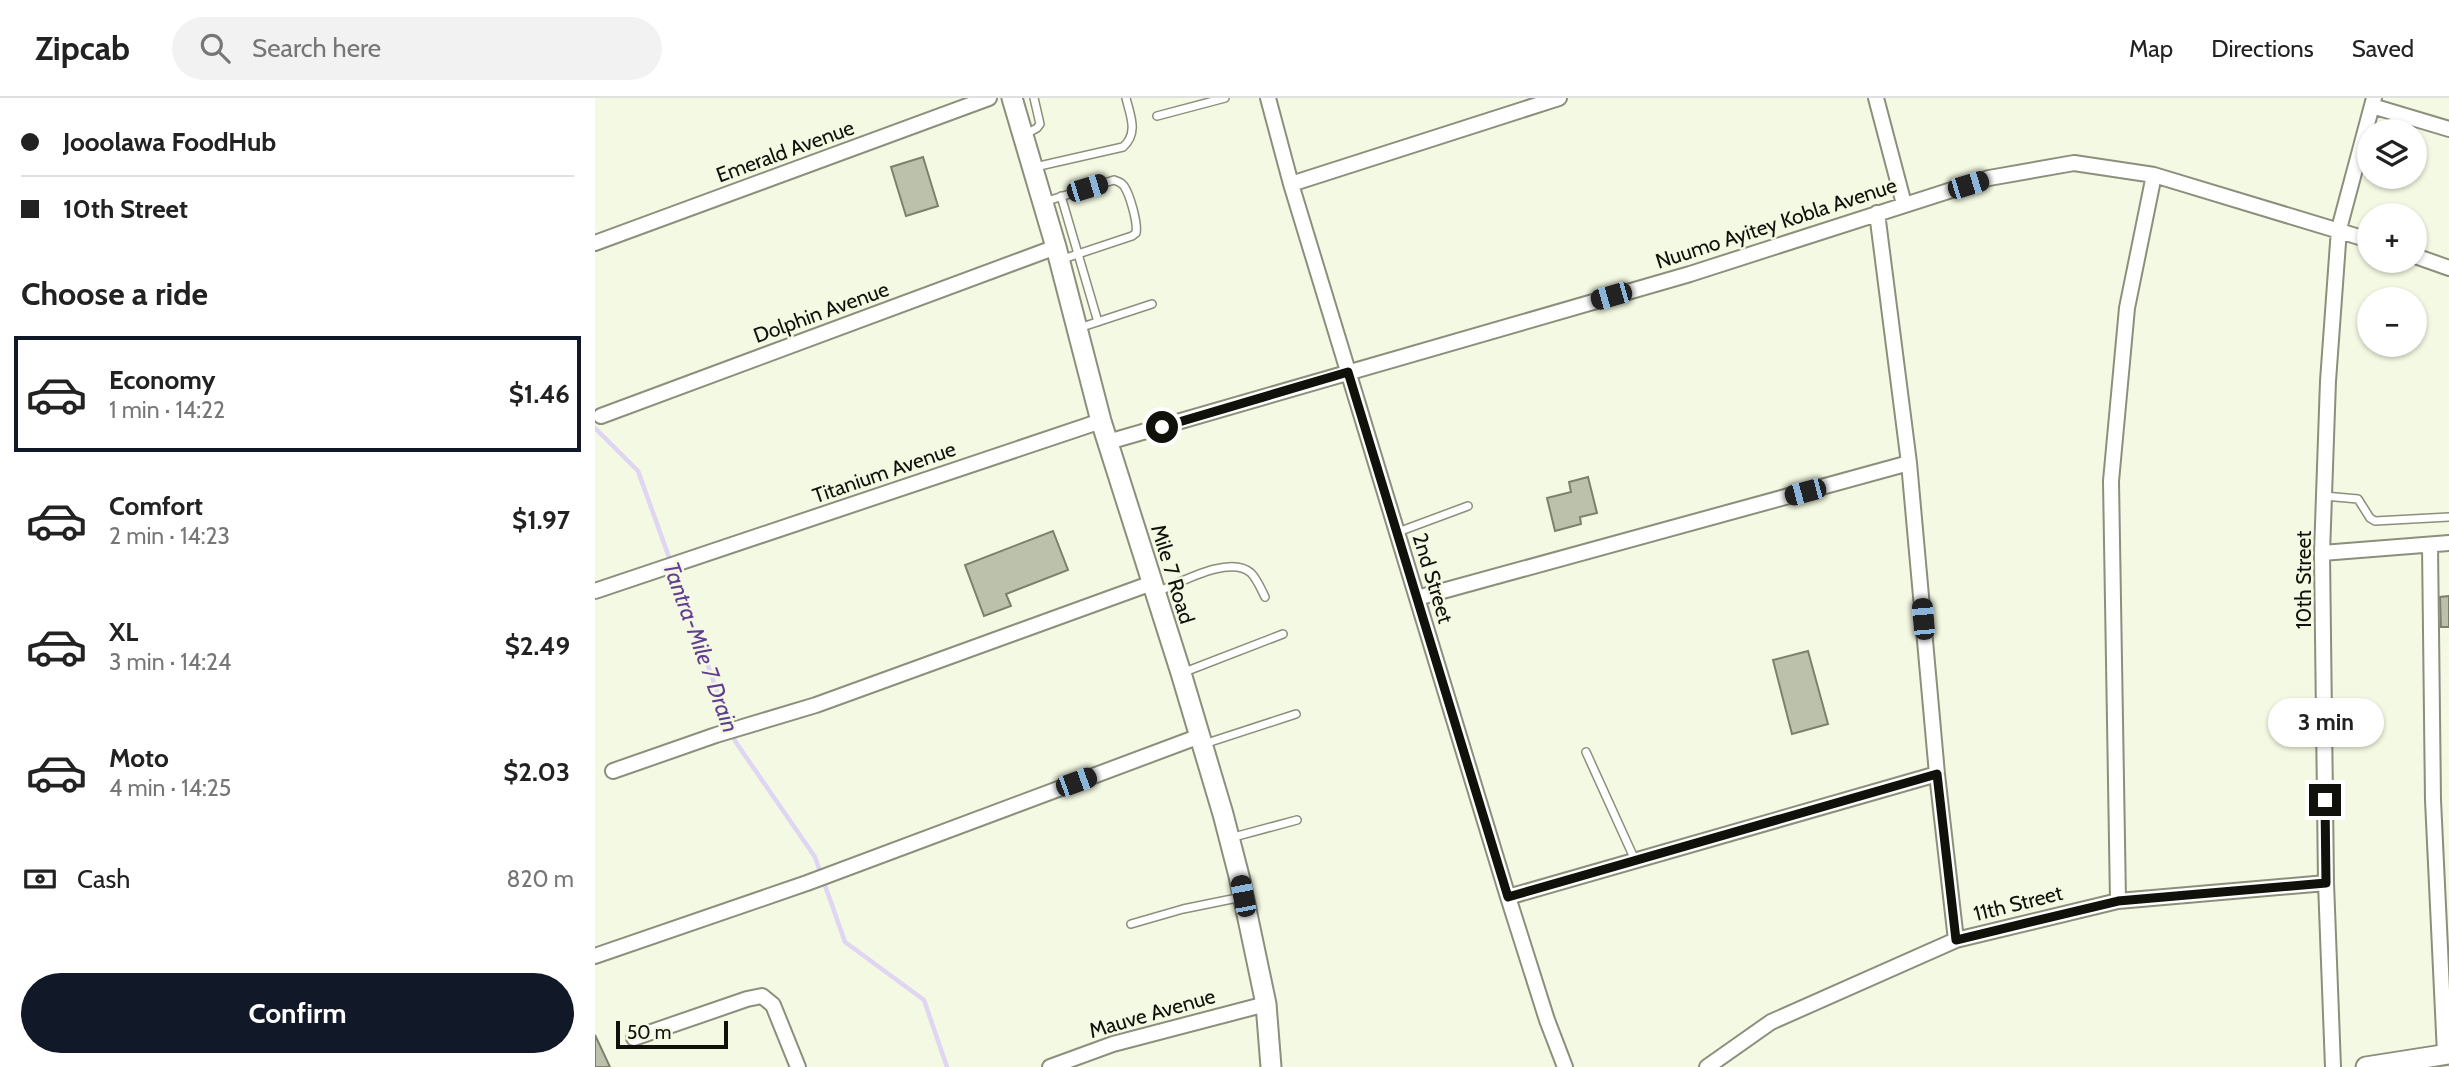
<!DOCTYPE html>
<meta charset="utf-8">
<style>
body{margin:0;font-family:Cabin,sans-serif;background:#f2f2f2;color:#222;height:100vh;display:flex;flex-direction:column;font-size:26px;white-space:nowrap}
*{box-sizing:border-box;margin:0}
p{font-size:23px;color:#767676}
.icon{flex:none;width:38px;height:38px;fill:none;stroke:currentColor;stroke-width:2;stroke-linecap:round;stroke-linejoin:round}
.map{position:relative;flex:1;overflow:hidden}
.drawer{display:flex;flex-direction:column;background:#fff;width:595px}
.drawer>*{flex:none}
.top-card{display:grid;align-content:center;height:154px;padding:0 21px;background:#fff}
.tools{position:absolute;left:1762px;top:21px;display:grid;gap:14px}
.tools a{display:grid;place-items:center;width:70px;height:70px;border-radius:50%;background:#fff;box-shadow:0 2px 5px #0004;font-size:35px}
.scale{position:absolute;left:21px;bottom:18px;width:112px;box-sizing:border-box;padding-left:7px;border:4px solid #10110a;border-top:0;font-size:19px;line-height:24px;white-space:nowrap;color:#10110a;-webkit-text-stroke:5px #f4f9e3;paint-order:stroke}
.end{position:absolute;width:32px;height:32px;margin:-16px;border:9px solid #10110a;background:#fff;box-shadow:0 0 0 4px #fff}
.from{border-radius:50%}
.bubble{position:absolute;height:49px;border-radius:24px;background:#fff;box-shadow:0 2px 5px #0004;font-size:23px;font-weight:800;line-height:49px;text-align:center}
.car{position:absolute;width:21px;height:42px;margin:-21px -10px;border-radius:9px;box-shadow:0 0 5px 2px #0007;background:linear-gradient(#222 24%,#8ab4d8 0 40%,#222 0 76%,#8ab4d8 0 86%,#222 0)}
.top-card b{display:flex;align-items:center;gap:24px;height:66px;font-size:26px}
.top-card b+b{border-top:2px solid #e0e0e0}
.top-card i{width:18px;height:18px;background:#222}
ul{padding:0;list-style:none}
li{display:flex;align-items:center;gap:21px;height:116px;margin:0 14px 10px;padding:0 7px;border:4px solid transparent;border-radius:0px}
li div{flex:1}
li b{display:block;font-size:26px}
li em{font-style:normal;font-weight:800}
li.current{border-color:#111827}
li>.icon{width:63px;height:63px;stroke-width:1.5}
h2{padding:0 21px;font-size:32px;line-height:84px}
.pay{display:flex;align-items:center;gap:18px;height:77px;padding:0 21px;font-size:26px}
.pay p{margin-inline-start:auto}
.action{display:flex;gap:14px;margin-top:auto;padding:14px 21px}
.action a{flex:1;height:80px;border-radius:42px;background:#111827;color:#fff;font-size:28px;font-weight:800;line-height:80px;text-align:center}
header{display:flex;align-items:center;gap:42px;box-sizing:border-box;height:98px;padding:0 35px;background:#fff;border-bottom:2px solid #e0e0e0}
header strong{font-size:33px}
nav{display:flex;gap:38px;margin-inline-start:auto;font-size:24px}
.search{width:490px;height:63px;background:#f2f2f2;display:flex;align-items:center;gap:18px;box-sizing:border-box;padding:0 24px;border-radius:38px;color:#767676;font-size:26px}
main{display:flex;flex:1;min-height:0}
.map>svg:first-child{display:block}
.lines{fill:none;stroke-linecap:round;stroke-linejoin:round}
.stream{stroke:#e0d5f3;stroke-width:4.5}
.building{fill:#bcc1ac;stroke:#7c806c;stroke-width:2}
.lane-casing{stroke:#8b8f7b;stroke-width:10}
.street-casing{stroke:#8b8f7b;stroke-width:18}
.secondary-casing{stroke:#8b8f7b;stroke-width:23}
.lane{stroke:#fff;stroke-width:7}
.street{stroke:#fff;stroke-width:14}
.secondary{stroke:#fff;stroke-width:19}
.route{stroke:#10110a;stroke-width:9}
.labels{text-anchor:middle;dominant-baseline:central;stroke-width:5;stroke-linejoin:round;paint-order:stroke}
.street-label{font-size:21px;fill:#10110a;stroke:#f4f9e3}
.water-label{font-size:23px;font-style:italic;fill:#623e92;stroke:#f4f9e3}
</style>
<header>
<strong>Zipcab</strong>
<div class="search"><svg class="icon" aria-label="search" viewBox="0 0 24 24"><circle cx="10" cy="10" r="6"/><path d="M15 15l6 6"/></svg>Search here</div>
<nav><a>Map</a><a>Directions</a><a>Saved</a></nav>
</header>
<main>
<section class="drawer">
<div class="top-card">
<b><i class="from"></i>Jooolawa FoodHub</b>
<b><i></i>10th Street</b>
</div>
<h2>Choose a ride</h2>
<ul>
<li class="current"><svg class="icon" aria-label="car" viewBox="0 0 24 24"><path d="M5 17H2v-5l4-1 3-4h7l3 4 3 1v5h-3M9 17h6M6 11h13"/><circle cx="7" cy="17" r="2"/><circle cx="17" cy="17" r="2"/></svg><div><b>Economy</b><p>1 min · 14:22</p></div><em>$1.46</em></li>
<li><svg class="icon" aria-label="car" viewBox="0 0 24 24"><path d="M5 17H2v-5l4-1 3-4h7l3 4 3 1v5h-3M9 17h6M6 11h13"/><circle cx="7" cy="17" r="2"/><circle cx="17" cy="17" r="2"/></svg><div><b>Comfort</b><p>2 min · 14:23</p></div><em>$1.97</em></li>
<li><svg class="icon" aria-label="car" viewBox="0 0 24 24"><path d="M5 17H2v-5l4-1 3-4h7l3 4 3 1v5h-3M9 17h6M6 11h13"/><circle cx="7" cy="17" r="2"/><circle cx="17" cy="17" r="2"/></svg><div><b>XL</b><p>3 min · 14:24</p></div><em>$2.49</em></li>
<li><svg class="icon" aria-label="car" viewBox="0 0 24 24"><path d="M5 17H2v-5l4-1 3-4h7l3 4 3 1v5h-3M9 17h6M6 11h13"/><circle cx="7" cy="17" r="2"/><circle cx="17" cy="17" r="2"/></svg><div><b>Moto</b><p>4 min · 14:25</p></div><em>$2.03</em></li>
</ul>
<div class="pay"><svg class="icon" aria-label="cash" viewBox="0 0 24 24"><path d="M3 7h18v10H3z"/><circle cx="12" cy="12" r="2"/></svg>Cash<p>820 m</p></div>
<div class="action"><a>Confirm</a></div>
</section>
<div class="map">
<svg width="1854" height="969" viewBox="0 0 1854 969">
<rect width="100%" height="100%" fill="#f4f9e3"/>
<g class="lines">
<path class="stream" d="M0,330l43,43 97,270 80,116 30,85 79,58 23,67"/>
</g>
<path class="building" d="M328,59l15,49 -32,10 -15,-49z
M993,379l9,36 -17,4 1,7 -26,7 -8,-33 24,-6 -2,-10z
M458,433l15,39 -62,24 5,12 -27,10 -19,-51z
M1854,498v31h-8l-1,-30z
M1213,553l20,73 -36,10 -19,-74z
M0,937l15,32h-15z"/>
<g class="lines">
<defs>
<path id="lane" d="M562,18l68,-18
M429,37l13,-7 3,-4 -6,-26
M440,69l88,-20c16,-14 7,-32 3,-49
M466,98l37,126
M449,104l70,-22c5,2 7,2 10,6 6,9 14,37 12,47l-4,3 -72,24
M484,230l73,-24
M1729,398l34,3 12,19 5,3 74,-4
M803,434l70,-26
M562,494c23,-9 73,-38 94,-19 6,6 10,16 14,24
M587,575l101,-39
M609,646l92,-30
M991,654l49,108
M635,740l67,-18
M536,826l52,-15 59,-12"/>
<path id="street" d="M673,0l23,86 217,713 39,123 18,47
M1281,0l28,106
M1777,8l77,23
M696,86l268,-86
M1282,115l32,250 28,311 19,166
M0,145l394,-145
M1820,158l34,12
M6,318l455,-169
M513,344l582,-168 299,-96 85,-15 80,12 215,65
M1835,447l3,255 12,254
M1727,455l127,-10
M0,493l506,-170
M822,500l492,-135
M18,673l103,-36 100,-30 336,-122
M913,799l429,-123
M1523,803l-7,-420 16,-173 27,-133
M0,858l212,-73 393,-147
M39,940l113,-39 15,-3 11,9 25,62
M455,969l63,-23 153,-40
M1112,969l64,-45 185,-82 162,-39 208,-18
M1738,969l-7,-184 -4,-330 6,-172 11,-152 35,-131"/>
<path id="secondary" d="M417,0l44,149 45,174 80,252 42,141 16,62 27,128 5,63
M1771,969l83,-13"/>
</defs>
<use href="#lane" class="lane-casing"/>
<use href="#street" class="street-casing"/>
<use href="#secondary" class="secondary-casing"/>
<use href="#lane" class="lane"/>
<use href="#street" class="street"/>
<use href="#secondary" class="secondary"/>
</g>
<g class="lines">
<path class="route" d="M567,329l186,-55 160,525 429,-123 19,166 162,-39 208,-18 -1,-83"/>
</g>
<g class="labels">
<g class="street-label">
<text transform="translate(190 53) rotate(-20)">Emerald Avenue</text>
<text transform="translate(1181 125) rotate(-18)">Nuumo Ayitey Kobla Avenue</text>
<text transform="translate(226 214) rotate(-20)">Dolphin Avenue</text>
<text transform="translate(289 374) rotate(-19)">Titanium Avenue</text>
<text transform="translate(578 476) rotate(73)">Mile 7 Road</text>
<text transform="translate(838 480) rotate(73)">2nd Street</text>
<text transform="translate(1708 482) rotate(-90)">10th Street</text>
<text transform="translate(1423 805) rotate(-14)">11th Street</text>
<text transform="translate(557 915) rotate(-16)">Mauve Avenue</text>
</g>
<g class="water-label">
<text transform="translate(106 549) rotate(70)">Tantra-Mile 7 Drain</text>
</g>
</g>
</svg>
<div class="tools">
<a><svg class="icon" aria-label="layers" viewBox="0 0 24 24"><path d="M12 4l9 5-9 5-9-5zM3 14l9 5 9-5"/></svg></a>
<a>+</a>
<a>−</a>
</div>
<div class="scale">50 m</div>
<i class="end from" style="left:567px;top:329px"></i>
<i class="end" style="left:1730px;top:702px"></i>
<div class="bubble" style="left:1673px;top:600px;width:116px">3 min</div>
<i class="car" style="left:1373px;top:87px;rotate:73deg"></i>
<i class="car" style="left:492px;top:90px;rotate:73deg"></i>
<i class="car" style="left:1016px;top:198px;rotate:254deg"></i>
<i class="car" style="left:1210px;top:394px;rotate:255deg"></i>
<i class="car" style="left:1328px;top:521px;rotate:355deg"></i>
<i class="car" style="left:481px;top:684px;rotate:70deg"></i>
<i class="car" style="left:648px;top:798px;rotate:349deg"></i>
</div>
</main>
